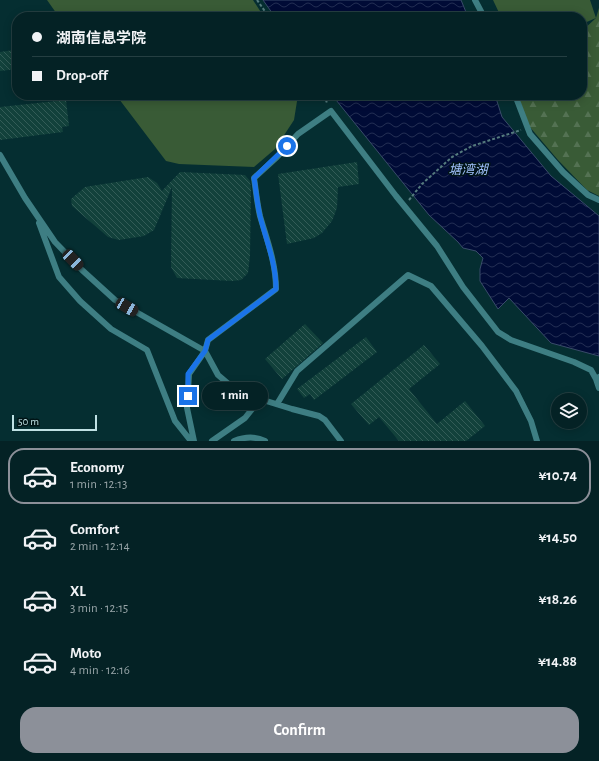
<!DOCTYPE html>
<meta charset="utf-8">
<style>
body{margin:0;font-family:"Alegreya Sans","Noto Sans SC",sans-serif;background:#0d2a2d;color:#f1f3f6;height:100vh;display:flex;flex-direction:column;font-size:15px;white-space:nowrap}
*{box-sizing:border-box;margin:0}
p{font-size:13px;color:#97a4a7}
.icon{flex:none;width:22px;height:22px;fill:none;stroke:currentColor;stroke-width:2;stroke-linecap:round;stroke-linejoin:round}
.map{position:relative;height:441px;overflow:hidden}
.panel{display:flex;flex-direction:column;background:#042225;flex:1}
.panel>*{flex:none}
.banner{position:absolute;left:12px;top:12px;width:575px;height:88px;border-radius:16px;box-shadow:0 2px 10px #0003,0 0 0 1px #253f42;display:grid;align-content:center;height:88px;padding:0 20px;background:#042225}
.tools{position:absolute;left:551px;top:393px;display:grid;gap:8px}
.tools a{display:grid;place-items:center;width:36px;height:36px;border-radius:50%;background:#042225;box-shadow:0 2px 10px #0003,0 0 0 1px #253f42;font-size:20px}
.scale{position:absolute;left:12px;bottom:10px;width:85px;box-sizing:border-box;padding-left:4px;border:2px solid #bfe1e4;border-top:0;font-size:11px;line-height:14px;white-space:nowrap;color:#bfe1e4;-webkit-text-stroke:3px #001416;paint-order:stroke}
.end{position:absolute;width:18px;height:18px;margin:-9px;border:5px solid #1a73e8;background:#fff;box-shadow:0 0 0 2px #fff}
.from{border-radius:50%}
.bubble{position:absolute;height:28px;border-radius:14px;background:#042225;box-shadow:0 2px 10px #0003,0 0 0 1px #253f42;font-size:13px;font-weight:700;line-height:28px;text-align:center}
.car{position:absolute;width:12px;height:24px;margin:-12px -6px;border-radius:5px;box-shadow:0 0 3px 1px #0007;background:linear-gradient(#222 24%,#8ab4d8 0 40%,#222 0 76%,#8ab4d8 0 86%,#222 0)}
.banner b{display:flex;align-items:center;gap:14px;height:38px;font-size:15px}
.banner b+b{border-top:1px solid #253f42}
.banner i{width:10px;height:10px;background:#f1f3f6}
ul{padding:7px 0 0;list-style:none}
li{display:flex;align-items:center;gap:12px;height:56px;margin:0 8px 6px;padding:0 12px;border:2px solid transparent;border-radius:16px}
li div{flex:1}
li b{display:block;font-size:15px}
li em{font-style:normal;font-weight:700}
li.selected{border-color:#8c9099}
li>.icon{width:36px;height:36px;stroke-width:1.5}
.action{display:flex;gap:8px;margin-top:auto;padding:8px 20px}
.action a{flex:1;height:46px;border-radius:16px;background:#8c9099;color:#fff;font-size:16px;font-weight:700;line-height:46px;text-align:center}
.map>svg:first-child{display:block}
.forest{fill:url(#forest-firs)}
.pitch{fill:#395b36}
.water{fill:url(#water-waves);stroke:#394b6a}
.building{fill:url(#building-back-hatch)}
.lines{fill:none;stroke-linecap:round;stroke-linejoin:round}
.path{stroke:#557b7e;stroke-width:2;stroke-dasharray:3 2;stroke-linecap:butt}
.service{stroke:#3e7e83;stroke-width:6}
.route{stroke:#1a73e8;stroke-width:5}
.labels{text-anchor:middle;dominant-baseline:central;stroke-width:3;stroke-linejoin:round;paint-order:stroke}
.water-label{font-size:13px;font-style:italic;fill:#a0c0fc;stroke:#001416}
</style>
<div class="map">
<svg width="599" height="441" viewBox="0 0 599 441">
<defs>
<pattern id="forest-firs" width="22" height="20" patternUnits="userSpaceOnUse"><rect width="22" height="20" fill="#395b36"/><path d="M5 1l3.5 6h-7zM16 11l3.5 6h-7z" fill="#547253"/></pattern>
<pattern id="water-waves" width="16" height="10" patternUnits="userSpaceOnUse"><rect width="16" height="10" fill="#000b36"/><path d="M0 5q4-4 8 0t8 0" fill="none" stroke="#232e53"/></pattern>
<pattern id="building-back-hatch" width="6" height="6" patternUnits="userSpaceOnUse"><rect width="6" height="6" fill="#12413b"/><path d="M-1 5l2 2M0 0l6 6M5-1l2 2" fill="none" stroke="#335c57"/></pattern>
</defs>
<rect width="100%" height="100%" fill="#052e31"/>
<path class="forest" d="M599,8v188l-12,-6 -29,-30 -29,-34 -11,-31h64v-64l14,-13z"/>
<path class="pitch" d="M47,0h206l11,17h-205z
M493,0h97l6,18 -14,6v-7h-81z
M116,95h182l-4,25 -19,29 -21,18 -75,-3 -13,-3z"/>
<path class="water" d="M263,0h198l7,17h-193z
M332,95h163l7,22 49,59 48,40v140l-48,-13 -42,-45 -11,11 -18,-28v-12l3,-11 -7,-7 -13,-3 -5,-6 -29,-27z"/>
<path class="building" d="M14,50l3,19 -17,2v-19z
M66,100l3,26 -7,1 1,5 -63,8v-33z
M357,162l2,22 -21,3 -1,21 -5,13 -10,12 -8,5 -27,6 -9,-70z
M180,172l65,3 5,6 1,7 -1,67 -2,18 -7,7 -9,1 -55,-3 -6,-11 1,-80 -18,43 -10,6 -25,4 -11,-3 -36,-31 -1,-7 14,-12 63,-10 9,6 5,8z
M305,324l18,19 -41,36 -17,-20z
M366,337l11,15 -63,48 -4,-6 -6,4 -7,-9z
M424,345l16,19 -31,25 28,35 28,-23 20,25 -19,15h-67l-20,-24 -10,8 -18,-21z"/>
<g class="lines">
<path class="path" d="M257,0l12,17
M324,95l3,8
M409,200l13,-16 30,-27 20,-11 49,-16"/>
<path class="service" d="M475,0l9,17
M515,95l15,39 33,38 25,23 11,5
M0,155l25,43 30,44 27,28 33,30 90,51 -16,23 -2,34 7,33
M39,223l20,54 21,24 31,28 36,21 28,71 16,20
M599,377l-3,2 3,9
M277,404l20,-33 111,-96 23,11 51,60 34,45 15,30 6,20
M212,441l33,-23 15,-19
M234,441c10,-4 21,-5 31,0
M341,441l-16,-21 -6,-4 -27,-7 -54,-17 -20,-17 -13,-24 3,-11 68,-51c0,-26 -9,-49 -16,-73 -3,-13 -4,-25 -6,-38l23,-21 21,-23 33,-23 65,85 41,50 26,41 35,45 13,8 63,22 17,8 5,9"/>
</g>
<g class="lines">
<path class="route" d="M188,396v-22l17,-23 3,-11 68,-51c0,-26 -10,-49 -16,-73 -3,-13 -4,-26 -6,-38l33,-32"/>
</g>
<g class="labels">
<g class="water-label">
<text x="468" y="170">塘湾湖</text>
</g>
</g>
</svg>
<div class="tools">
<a><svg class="icon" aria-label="layers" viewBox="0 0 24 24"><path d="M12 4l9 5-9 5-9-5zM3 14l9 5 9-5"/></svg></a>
</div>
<div class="scale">50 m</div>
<i class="end from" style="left:287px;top:146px"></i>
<i class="end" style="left:188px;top:396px"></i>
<div class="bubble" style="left:202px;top:382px;width:66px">1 min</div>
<i class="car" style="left:73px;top:260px;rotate:136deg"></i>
<i class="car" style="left:127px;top:307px;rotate:120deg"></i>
<div class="banner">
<b><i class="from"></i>湖南信息学院</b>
<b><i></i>Drop-off</b>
</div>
</div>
<section class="panel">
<ul>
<li class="selected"><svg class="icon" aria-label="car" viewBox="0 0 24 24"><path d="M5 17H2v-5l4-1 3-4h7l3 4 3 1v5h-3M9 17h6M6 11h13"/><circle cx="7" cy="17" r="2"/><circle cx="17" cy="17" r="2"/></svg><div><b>Economy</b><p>1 min · 12:13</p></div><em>¥10.74</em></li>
<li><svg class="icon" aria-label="car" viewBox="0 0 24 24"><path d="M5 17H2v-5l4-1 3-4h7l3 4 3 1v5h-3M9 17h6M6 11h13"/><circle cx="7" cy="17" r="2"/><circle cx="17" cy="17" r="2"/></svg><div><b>Comfort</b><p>2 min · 12:14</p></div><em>¥14.50</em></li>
<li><svg class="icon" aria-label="car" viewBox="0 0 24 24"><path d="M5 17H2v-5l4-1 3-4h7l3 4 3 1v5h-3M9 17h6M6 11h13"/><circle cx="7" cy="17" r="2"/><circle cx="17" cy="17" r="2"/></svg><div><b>XL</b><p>3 min · 12:15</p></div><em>¥18.26</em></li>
<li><svg class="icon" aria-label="car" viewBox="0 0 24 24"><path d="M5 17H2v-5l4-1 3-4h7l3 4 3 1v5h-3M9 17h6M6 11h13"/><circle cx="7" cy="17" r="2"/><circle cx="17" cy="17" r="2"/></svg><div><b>Moto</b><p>4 min · 12:16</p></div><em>¥14.88</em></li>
</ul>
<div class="action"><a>Confirm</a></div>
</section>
